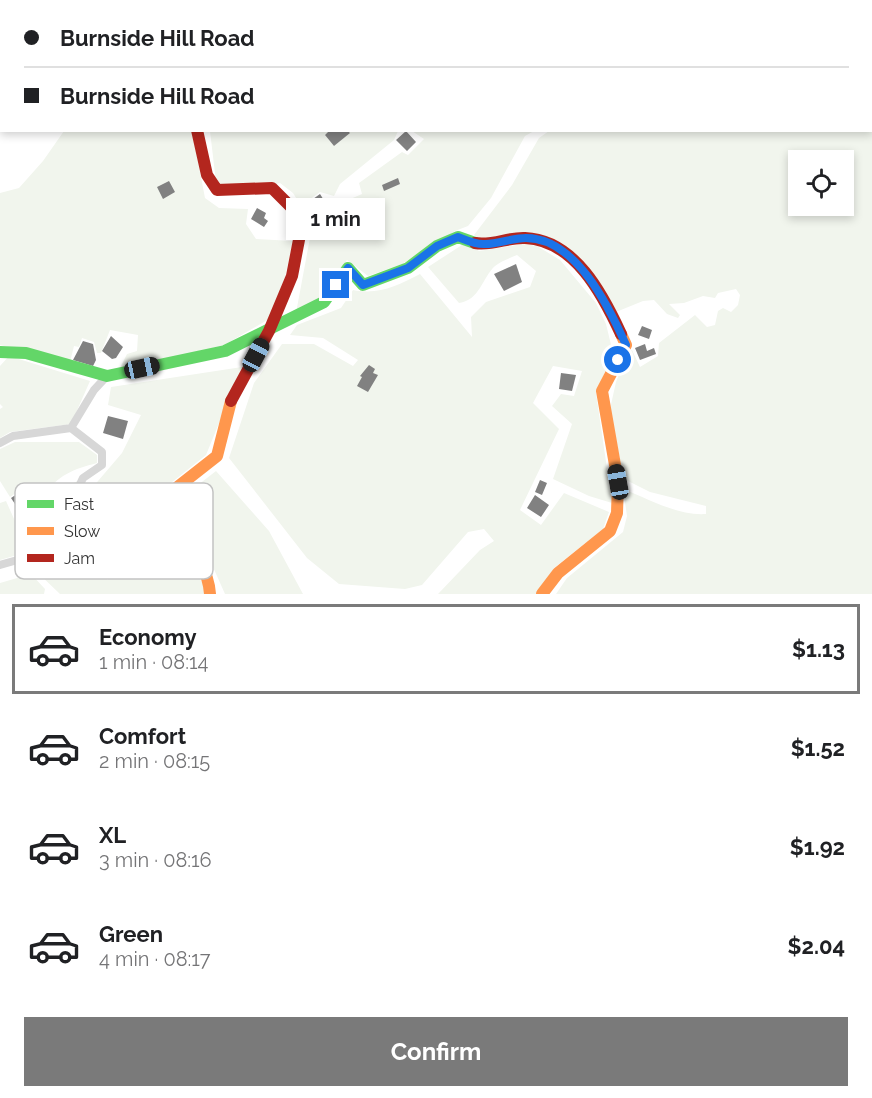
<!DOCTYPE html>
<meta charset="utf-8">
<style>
body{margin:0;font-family:Raleway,sans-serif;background:#f2f2f2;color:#202124;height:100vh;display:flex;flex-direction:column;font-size:22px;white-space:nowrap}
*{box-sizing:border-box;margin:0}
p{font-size:20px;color:#757577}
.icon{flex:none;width:33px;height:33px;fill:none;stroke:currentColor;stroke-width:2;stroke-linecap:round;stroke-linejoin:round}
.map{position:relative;height:594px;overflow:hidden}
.sheet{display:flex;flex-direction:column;background:#fff;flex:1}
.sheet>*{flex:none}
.guide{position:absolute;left:0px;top:0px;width:873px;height:132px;box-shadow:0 3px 9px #0003;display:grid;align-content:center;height:132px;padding:0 24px;background:#fff}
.fabs{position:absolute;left:788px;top:150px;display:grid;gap:12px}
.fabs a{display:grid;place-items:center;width:66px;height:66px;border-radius:0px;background:#fff;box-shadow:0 3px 9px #0003;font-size:30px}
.end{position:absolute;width:27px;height:27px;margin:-14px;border:8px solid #1a73e8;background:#fff;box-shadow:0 0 0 3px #fff}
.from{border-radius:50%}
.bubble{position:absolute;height:42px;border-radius:0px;background:#fff;box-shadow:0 3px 9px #0003;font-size:20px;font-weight:700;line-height:42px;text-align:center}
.car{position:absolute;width:18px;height:36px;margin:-18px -9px;border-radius:8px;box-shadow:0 0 4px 2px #0007;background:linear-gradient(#222 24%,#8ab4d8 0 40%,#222 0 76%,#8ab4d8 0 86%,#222 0)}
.guide b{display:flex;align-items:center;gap:21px;height:57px;font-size:22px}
.guide b+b{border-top:2px solid #e0e0e0}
.guide i{width:15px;height:15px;background:#202124}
ul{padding:10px 0 0;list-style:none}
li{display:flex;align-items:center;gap:18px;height:90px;margin:0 12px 9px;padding:0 12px;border:3px solid transparent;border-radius:0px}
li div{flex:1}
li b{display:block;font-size:22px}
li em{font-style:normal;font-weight:700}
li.selected{border-color:#7a7a7a}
li>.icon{width:54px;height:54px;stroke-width:1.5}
.button{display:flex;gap:12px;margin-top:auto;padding:12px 24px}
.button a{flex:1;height:69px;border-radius:0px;background:#7a7a7a;color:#fff;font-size:24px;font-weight:700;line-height:69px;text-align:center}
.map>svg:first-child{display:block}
.green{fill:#f1f5ed;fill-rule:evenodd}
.building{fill:#818181}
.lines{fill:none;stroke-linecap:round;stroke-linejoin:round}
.street{stroke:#d7d7d7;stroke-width:8}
.fast{stroke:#63d668;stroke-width:12}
.slow{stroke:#ff974d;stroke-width:12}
.jam{stroke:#b3261e;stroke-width:12}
.route{stroke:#1a73e8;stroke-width:8}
.key{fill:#fff;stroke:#c2c2c2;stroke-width:1.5}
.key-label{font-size:16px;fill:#333}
</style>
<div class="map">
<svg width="872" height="594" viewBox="0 0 872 594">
<rect width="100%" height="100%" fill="#fff"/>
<path class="green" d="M0,0h182l-180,2 -2,96z
M565,0h221l1,1 -221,1z
M872,55v539h-316l11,-16 56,-46 4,-16 -4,-27c26,10 55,27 83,25v-8l-56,-14 -26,-13 -14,-70 6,-27 12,-30 4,-2 8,17 18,-11 1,-13 36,-28 12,12 8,-2 3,-14 5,-3 8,4 7,-7 2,-10 -4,-6 -18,4 -3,5 -12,-2 -19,7 -15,1 11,11 -2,3 -11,-4 -13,-14 -11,1 -27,11 -65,-71 -72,-1 -5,-5 38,-50 27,-47 10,-7 323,-1zM798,160h45v46h-45z
M64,131h128l13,67 14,10 29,1 -2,15 10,15 37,2 -8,36 -16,42 -48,28 -102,23 8,-16 10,-3 1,-16 -28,-5 -9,23h-4l-3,-11 -12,-4 -3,9 -5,-1 -4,16 -70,-17v-152l19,-5 24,-27z
M210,131h120l-5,4 9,11 15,-13 -2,-2h51l-4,9 -54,44 -6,12 -14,-4 -19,14 -8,-13 -13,-10 -50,11 -14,-12z
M412,131h122l-9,5 -34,62 -23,28 -13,5 -53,33 -34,12 -21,-16 -28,40 -23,13 16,-86 36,-27 14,-6 -3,-11 43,-31 6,3 16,-16z
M465,243l14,8 44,-7 14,2 23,14 36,43 10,21 7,29 -17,40 16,110 -23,-7 -36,-17 19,-55 -20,-18 9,-12 13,2 8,-25 -29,-5 -20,37 26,26 -39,81 21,15 23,-32 45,19 -6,17 -49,39 -17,26h-99l42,-44 14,-9 -10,-12 -16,3 -46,53 -17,4 -66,-5 -32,-26 -78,-100 25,-75 28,-39h32l39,22 5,-6 -35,-22 -33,-3 7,-10 44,-17 12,-18c26,5 44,-4 67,-16l52,63 -1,-20 15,-15 44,-15 6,-16 -19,-16c-7,3 -16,6 -22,11 -13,12 -15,34 -36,37l-31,-36z
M9,356l81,25 -19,43 -61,8 -10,6v-29l3,-2 -3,-3v-38z
M242,367l-36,88 -50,40 -6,31 41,38 18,30h-149l-23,-22 32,-24 39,32 10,-47 -20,-18 7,-9 -19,-11 36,-42 19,-38 -33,-10 3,-18z
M15,442h64l18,13v8c-23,6 -40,12 -53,33l-15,-12 -19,13 -10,-16v-32z
M216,471l53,60 34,63h-78l-16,-36 -32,-33 -6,-19z
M78,481l-26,46 -28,26 -24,7v-57l6,-2 13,29 18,-1c4,-4 12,-9 15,-14 9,-19 2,-25 26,-34z
M31,574l14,15 -1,5h-44v-11z"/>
<path class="building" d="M330,130h17l3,3 -16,13 -9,-11z
M406,131l10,11 -9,9 -11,-11z
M398,178l2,6 -16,7 -2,-6z
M169,181l6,11 -12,7 -6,-12z
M320,194l7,11 -20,11 -5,-7 5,-3 -1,-2z
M257,208l9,5 -2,5 4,3 -4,6 -13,-8z
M516,264l6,18 -18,9 -10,-17z
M642,326l10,4 -3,9 -11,-4z
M111,336l12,11 -7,11 -4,1 -10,-8z
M83,341l10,3 3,16 -3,6 -20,-6z
M645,344l2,7 7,-3 2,6 -16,6 -5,-12z
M369,365l6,4 -2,4 5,2 -10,17 -11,-6 5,-9 -2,-1z
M561,373l15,2 -4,16 -13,-2z
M108,416l20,5 -5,18 -20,-6z
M540,480l7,3 -5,12 -7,-3z
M29,486l9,15 -17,12 -10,-15z
M535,495l14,10 -8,12 -14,-9z"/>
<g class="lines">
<path class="street" d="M189,2l1,-2
M0,443l13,-7 58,-8 23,-38 13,-14
M0,565l28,-8 22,-19 18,-28 15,-32 19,-13v-13l-31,-24"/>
<path class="fast" d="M0,352l26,1 81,23 118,-25 99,-49 24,-34 15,17 45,-17 29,-22 21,-9 17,6"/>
<path class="slow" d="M210,594c-3,-42 -37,-50 -52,-84l3,-10 56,-44 14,-55
M542,594l16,-21 52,-42 7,-18 1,-31 -16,-91 24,-46 -5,-11"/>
<path class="jam" d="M197,130l10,45 10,15 55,-2 31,31 -11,57 -23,55 -38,70
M475,243c18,3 33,-6 50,-5 50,2 78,57 96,96"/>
</g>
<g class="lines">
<path class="route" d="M336,285l12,-17 15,17 45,-17 29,-22 21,-9c8,3 18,8 27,7 14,0 27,-6 41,-6 50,0 83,69 100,107l-8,15"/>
</g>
<rect x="15" y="483" width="198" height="96" rx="9" class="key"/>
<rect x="27" y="500" width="27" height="8" fill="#63d668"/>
<rect x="27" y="527" width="27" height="8" fill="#ff974d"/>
<rect x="27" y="554" width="27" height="8" fill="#b3261e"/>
<g class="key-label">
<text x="64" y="510">Fast</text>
<text x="64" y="537">Slow</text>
<text x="64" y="564">Jam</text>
</g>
</svg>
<div class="fabs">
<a><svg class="icon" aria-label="locate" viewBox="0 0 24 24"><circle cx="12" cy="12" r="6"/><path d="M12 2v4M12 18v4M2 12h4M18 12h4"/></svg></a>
</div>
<i class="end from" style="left:618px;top:360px"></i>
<i class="end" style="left:336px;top:285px"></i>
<div class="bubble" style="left:286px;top:198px;width:99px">1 min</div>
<i class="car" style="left:256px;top:355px;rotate:28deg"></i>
<i class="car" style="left:142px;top:368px;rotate:78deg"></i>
<i class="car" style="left:618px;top:482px;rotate:350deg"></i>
<div class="guide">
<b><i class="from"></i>Burnside Hill Road</b>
<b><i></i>Burnside Hill Road</b>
</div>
</div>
<section class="sheet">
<ul>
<li class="selected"><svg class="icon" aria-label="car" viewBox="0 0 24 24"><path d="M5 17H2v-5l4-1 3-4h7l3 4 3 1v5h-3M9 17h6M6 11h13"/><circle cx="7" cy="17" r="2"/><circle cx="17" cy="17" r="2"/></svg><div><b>Economy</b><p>1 min · 08:14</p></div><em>$1.13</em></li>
<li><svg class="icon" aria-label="car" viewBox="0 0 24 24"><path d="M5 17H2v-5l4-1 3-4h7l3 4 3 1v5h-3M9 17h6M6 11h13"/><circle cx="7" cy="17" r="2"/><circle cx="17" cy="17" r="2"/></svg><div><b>Comfort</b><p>2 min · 08:15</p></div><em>$1.52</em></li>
<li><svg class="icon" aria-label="car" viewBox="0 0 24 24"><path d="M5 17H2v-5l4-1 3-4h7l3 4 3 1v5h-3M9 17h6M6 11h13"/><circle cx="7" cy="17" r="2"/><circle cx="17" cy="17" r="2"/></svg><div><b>XL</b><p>3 min · 08:16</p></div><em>$1.92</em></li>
<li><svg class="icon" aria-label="car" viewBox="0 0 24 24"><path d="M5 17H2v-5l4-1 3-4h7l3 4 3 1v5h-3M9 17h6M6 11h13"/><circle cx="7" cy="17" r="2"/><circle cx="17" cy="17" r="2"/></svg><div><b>Green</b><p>4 min · 08:17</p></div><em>$2.04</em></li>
</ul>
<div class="button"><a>Confirm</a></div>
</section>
